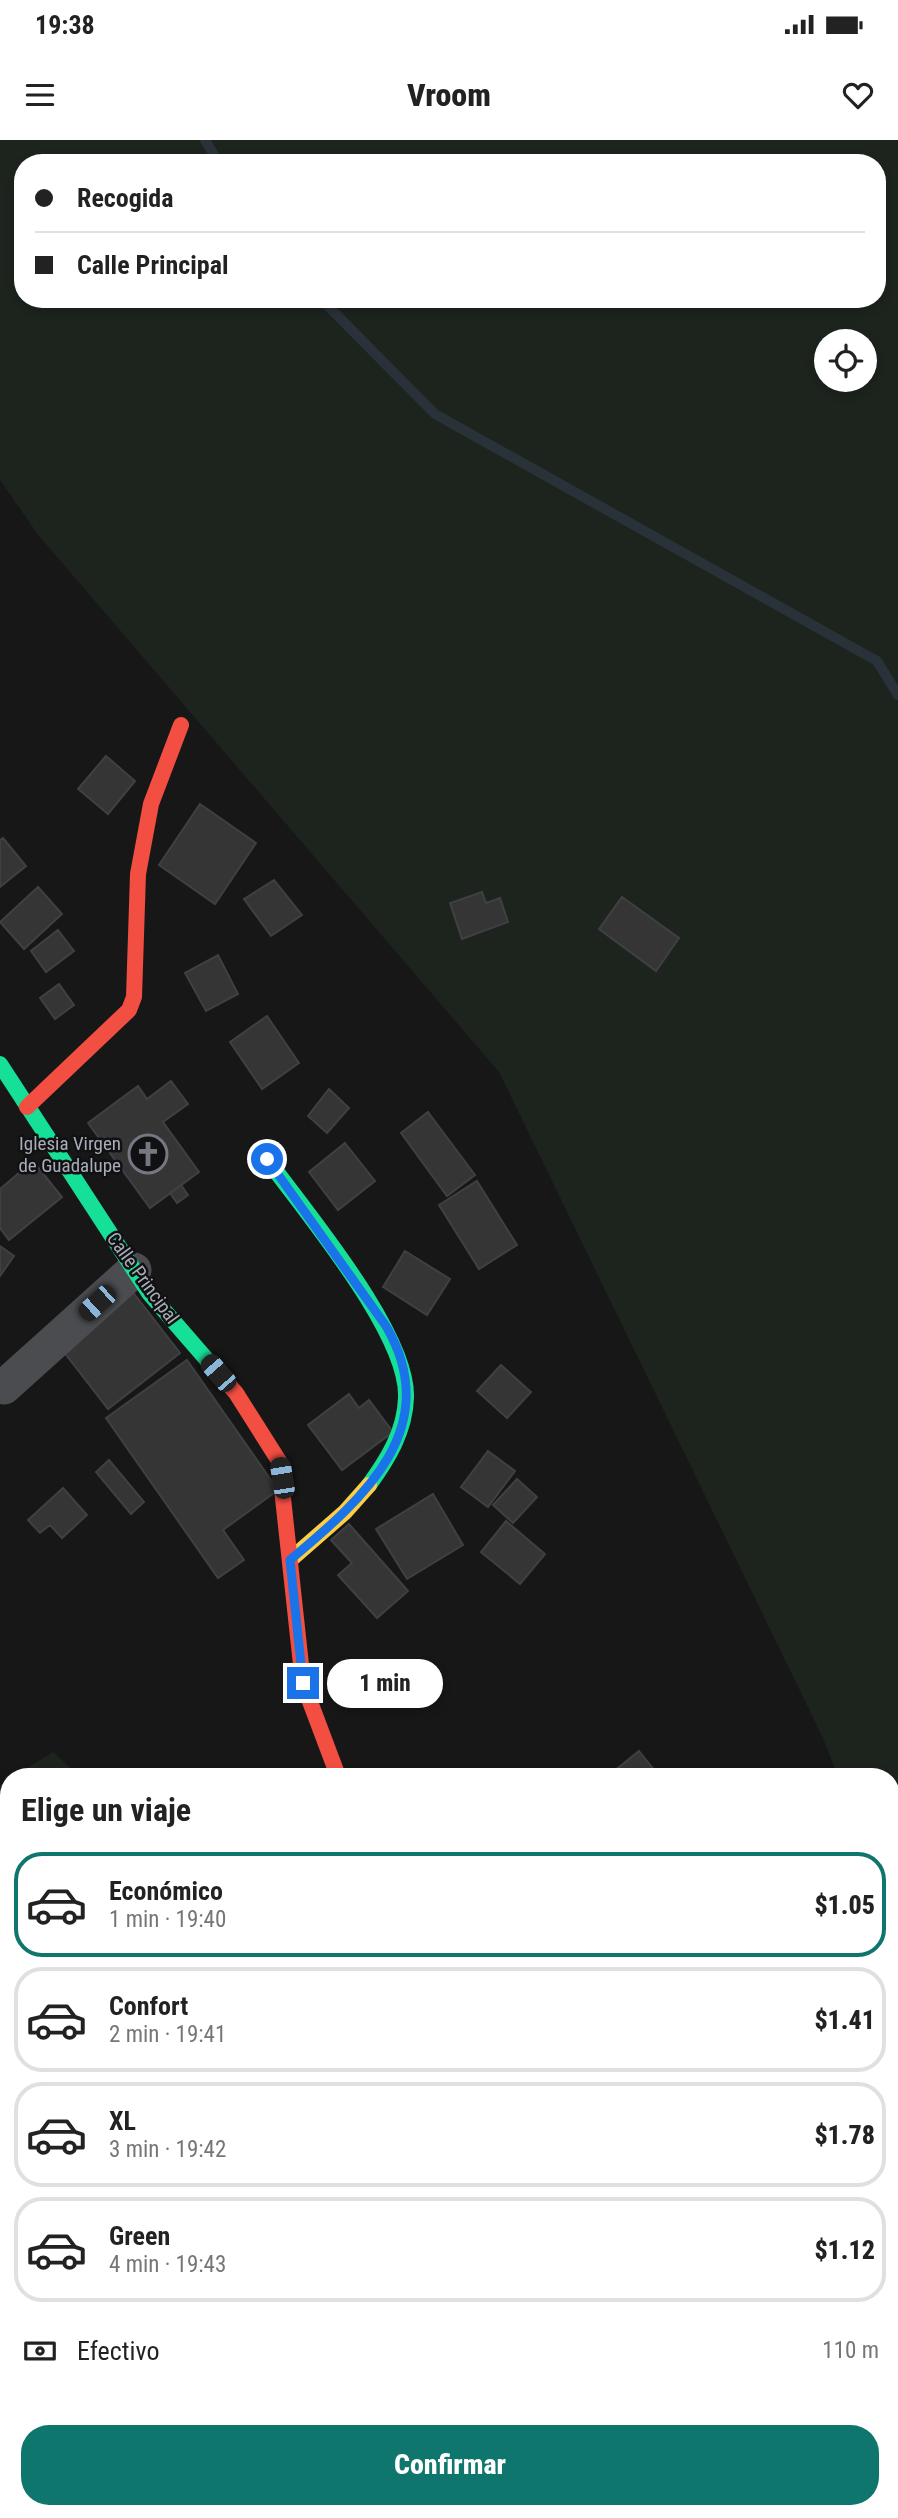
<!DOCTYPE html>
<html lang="es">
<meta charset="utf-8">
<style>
body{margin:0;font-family:"Roboto Condensed",sans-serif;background:#f2f2f2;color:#222;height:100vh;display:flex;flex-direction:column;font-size:26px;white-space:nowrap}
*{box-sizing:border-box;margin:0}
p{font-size:23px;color:#767676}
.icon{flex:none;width:38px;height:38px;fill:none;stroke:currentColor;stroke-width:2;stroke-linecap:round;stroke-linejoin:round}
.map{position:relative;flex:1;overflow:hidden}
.drawer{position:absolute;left:0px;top:1628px;width:900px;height:751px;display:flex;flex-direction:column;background:#fff;border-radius:28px 28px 0 0;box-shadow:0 4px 10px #0003}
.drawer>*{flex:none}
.hud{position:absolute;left:14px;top:14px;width:872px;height:154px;border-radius:28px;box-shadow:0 4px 10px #0003;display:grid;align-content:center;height:154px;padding:0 21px;background:#fff}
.fabs{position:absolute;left:814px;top:189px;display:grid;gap:14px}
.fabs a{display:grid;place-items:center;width:63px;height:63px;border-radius:50%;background:#fff;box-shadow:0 4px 10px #0003;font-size:35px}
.end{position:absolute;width:32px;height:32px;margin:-16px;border:9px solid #1a73e8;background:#fff;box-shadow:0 0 0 4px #fff}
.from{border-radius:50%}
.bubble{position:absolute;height:49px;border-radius:24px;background:#fff;box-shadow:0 4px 10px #0003;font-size:23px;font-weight:800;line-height:49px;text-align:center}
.car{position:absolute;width:21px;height:42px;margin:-21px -10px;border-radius:9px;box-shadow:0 0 5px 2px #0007;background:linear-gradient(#222 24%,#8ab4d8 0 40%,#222 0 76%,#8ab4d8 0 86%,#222 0)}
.hud b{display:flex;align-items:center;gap:24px;height:66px;font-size:26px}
.hud b+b{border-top:2px solid #e0e0e0}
.hud i{width:18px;height:18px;background:#222}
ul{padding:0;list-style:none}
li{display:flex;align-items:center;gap:21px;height:105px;margin:0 14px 10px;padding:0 7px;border:4px solid #e0e0e0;border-radius:28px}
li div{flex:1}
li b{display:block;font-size:26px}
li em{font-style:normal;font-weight:800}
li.selected{border-color:#0f766e}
li>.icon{width:63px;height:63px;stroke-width:1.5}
h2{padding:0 21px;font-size:32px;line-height:84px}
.pay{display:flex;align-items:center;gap:18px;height:77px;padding:0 21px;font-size:26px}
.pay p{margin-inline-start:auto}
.action{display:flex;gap:14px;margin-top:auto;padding:14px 21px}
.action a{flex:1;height:80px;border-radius:28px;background:#0f766e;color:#fff;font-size:28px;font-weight:800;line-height:80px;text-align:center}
.status{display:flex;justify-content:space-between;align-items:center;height:49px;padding:0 35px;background:#fff;direction:ltr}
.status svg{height:19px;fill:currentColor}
header{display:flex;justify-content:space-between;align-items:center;height:91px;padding:0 21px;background:#fff;font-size:32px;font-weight:800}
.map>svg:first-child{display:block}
.green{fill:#1d241e;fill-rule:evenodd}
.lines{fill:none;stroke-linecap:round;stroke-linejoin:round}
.stream{stroke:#2a3239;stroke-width:10}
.building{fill:#353536;stroke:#3f4043;stroke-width:2}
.street{stroke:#4b4c50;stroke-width:35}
.fast{stroke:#16e098;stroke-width:16}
.slow{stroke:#ffcf43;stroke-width:16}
.jam{stroke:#f24e42;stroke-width:16}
.route{stroke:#1a73e8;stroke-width:9}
.labels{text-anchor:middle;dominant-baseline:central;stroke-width:5;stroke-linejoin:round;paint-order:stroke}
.poi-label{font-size:19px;fill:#a8adb8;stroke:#111113;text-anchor:end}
.street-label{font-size:19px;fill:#a8adb8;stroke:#111113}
</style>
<div class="status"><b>19:38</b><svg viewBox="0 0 49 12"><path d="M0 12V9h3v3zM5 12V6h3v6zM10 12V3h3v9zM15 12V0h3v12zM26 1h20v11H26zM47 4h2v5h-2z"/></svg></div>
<header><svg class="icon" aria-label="menu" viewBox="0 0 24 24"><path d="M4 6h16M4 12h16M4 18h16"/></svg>Vroom<svg class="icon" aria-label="heart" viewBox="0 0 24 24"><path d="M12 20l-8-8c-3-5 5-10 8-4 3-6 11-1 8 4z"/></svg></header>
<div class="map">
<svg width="898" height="2378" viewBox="0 0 898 2378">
<rect width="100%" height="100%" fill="#171717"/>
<path class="green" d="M0,0h898v1783l-7,-18v-129h-53l-16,-40 -323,-664 -460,-536 -39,-56zM23,23h854v136h-854zM826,201h38v39h-38z
M53,1612l26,24h-65z
M9,1640v730h154l4,8h-167v-733z
M898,2232v77l-7,-8v-64z"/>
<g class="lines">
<path class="stream" d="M205,0l14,23
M321,159l114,115 442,247 21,34"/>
</g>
<path class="building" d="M106,616l29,25 -27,33 -30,-25z
M200,664l56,39 -41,61 -56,-39z
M3,698l23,28 -26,21v-47z
M274,740l28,35 -31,21 -27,-37z
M38,747l24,27 -38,35 -24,-27z
M482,752l4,11 14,-5 8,24 -46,17 -12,-36z
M622,757l57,41 -23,33 -57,-42z
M58,790l16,21 -28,21 -15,-21z
M218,815l20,39 -32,17 -21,-38z
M59,844l15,21 -19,14 -15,-21z
M267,876l32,47 -37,26 -32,-47z
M171,941l17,23 -25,18 36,50 -49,36 -62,-85 50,-37 9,13z
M329,949l20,19 -22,25 -19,-17z
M428,972l47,63 -28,21 -46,-63z
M345,1003l30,38 -37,29 -29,-38z
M33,1021l29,36 -53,43 -9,-12v-39z
M477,1041l40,64 -38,24 -40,-64z
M181,1045l7,10 -11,8 -7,-10z
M0,1106l14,10 -14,20z
M405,1111l45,28 -23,36 -44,-28z
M132,1151l48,62 -72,56 -48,-62z
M187,1220l91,130 -55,40 21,30 -26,18 -112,-160z
M501,1225l30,27 -24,26 -30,-27z
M349,1254l10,14 10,-8 24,32 -51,38 -34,-45z
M488,1311l27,20 -27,36 -27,-20z
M109,1320l35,42 -13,12 -35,-42z
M517,1339l20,18 -24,26 -20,-18z
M63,1348l24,27 -25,23 -12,-13 -10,8 -12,-13z
M433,1354l30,51 -56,34 -31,-50z
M506,1381l39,33 -25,30 -39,-32z
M349,1384l59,67 -31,27 -39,-43 14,-12 -21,-23z
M639,1611l20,25h-51z"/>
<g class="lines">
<path class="street" d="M4,1247l130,-117
M0,2309l9,-4
M428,2370l4,8"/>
<path class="fast" d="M0,924l149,229 72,83
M267,1019c39,54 142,175 139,239 -1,33 -18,61 -37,87"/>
<path class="slow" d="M290,1420l55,-48 24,-27"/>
<path class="jam" d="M27,967l102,-97 5,-13 4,-123 13,-70 30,-79
M221,1236l15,17 43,68 24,222 35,93"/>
</g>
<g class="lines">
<path class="route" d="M267,1019l119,167c59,102 -22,172 -96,234l13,123"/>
</g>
<defs>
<symbol id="church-ring" viewBox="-11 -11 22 22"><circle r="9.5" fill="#111113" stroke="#757880" stroke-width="1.5"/><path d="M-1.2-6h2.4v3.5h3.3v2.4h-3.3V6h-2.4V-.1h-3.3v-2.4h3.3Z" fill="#757880"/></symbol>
</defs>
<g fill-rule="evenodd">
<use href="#church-ring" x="126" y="992" width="44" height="44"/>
</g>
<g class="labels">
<g class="poi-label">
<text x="121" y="1003">Iglesia Virgen<tspan x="121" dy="22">de Guadalupe</tspan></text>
</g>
<g class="street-label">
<text transform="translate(143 1138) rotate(54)">Calle Principal</text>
</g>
</g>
</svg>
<div class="fabs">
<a><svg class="icon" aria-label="locate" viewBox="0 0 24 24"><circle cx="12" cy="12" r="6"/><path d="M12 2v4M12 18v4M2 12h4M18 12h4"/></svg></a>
</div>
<i class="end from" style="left:267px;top:1019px"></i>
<i class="end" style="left:303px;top:1543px"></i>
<div class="bubble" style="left:327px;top:1519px;width:116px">1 min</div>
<i class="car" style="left:97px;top:1163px;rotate:228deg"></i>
<i class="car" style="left:218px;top:1233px;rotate:319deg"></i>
<i class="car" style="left:282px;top:1338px;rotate:351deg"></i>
<div class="hud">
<b><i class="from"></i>Recogida</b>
<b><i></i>Calle Principal</b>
</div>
<section class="drawer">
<h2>Elige un viaje</h2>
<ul>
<li class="selected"><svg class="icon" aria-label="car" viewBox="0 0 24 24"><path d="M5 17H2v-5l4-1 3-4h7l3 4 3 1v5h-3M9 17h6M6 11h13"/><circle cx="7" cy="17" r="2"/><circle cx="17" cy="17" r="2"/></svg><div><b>Económico</b><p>1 min · 19:40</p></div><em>$1.05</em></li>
<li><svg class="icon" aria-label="car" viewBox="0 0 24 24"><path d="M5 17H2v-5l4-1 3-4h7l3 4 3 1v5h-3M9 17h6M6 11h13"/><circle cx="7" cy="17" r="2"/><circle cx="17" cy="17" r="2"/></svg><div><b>Confort</b><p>2 min · 19:41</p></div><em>$1.41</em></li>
<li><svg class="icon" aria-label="car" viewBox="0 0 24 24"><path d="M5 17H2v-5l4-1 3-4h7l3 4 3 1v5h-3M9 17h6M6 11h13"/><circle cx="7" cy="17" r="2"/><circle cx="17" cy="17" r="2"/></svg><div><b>XL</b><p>3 min · 19:42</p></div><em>$1.78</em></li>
<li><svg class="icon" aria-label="car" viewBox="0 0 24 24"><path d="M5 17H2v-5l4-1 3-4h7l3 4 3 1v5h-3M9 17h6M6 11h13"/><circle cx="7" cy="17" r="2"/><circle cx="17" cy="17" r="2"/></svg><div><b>Green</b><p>4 min · 19:43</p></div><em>$1.12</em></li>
</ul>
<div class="pay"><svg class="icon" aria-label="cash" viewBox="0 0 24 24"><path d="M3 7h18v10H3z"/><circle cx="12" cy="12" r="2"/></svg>Efectivo<p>110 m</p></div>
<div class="action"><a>Confirmar</a></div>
</section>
</div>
